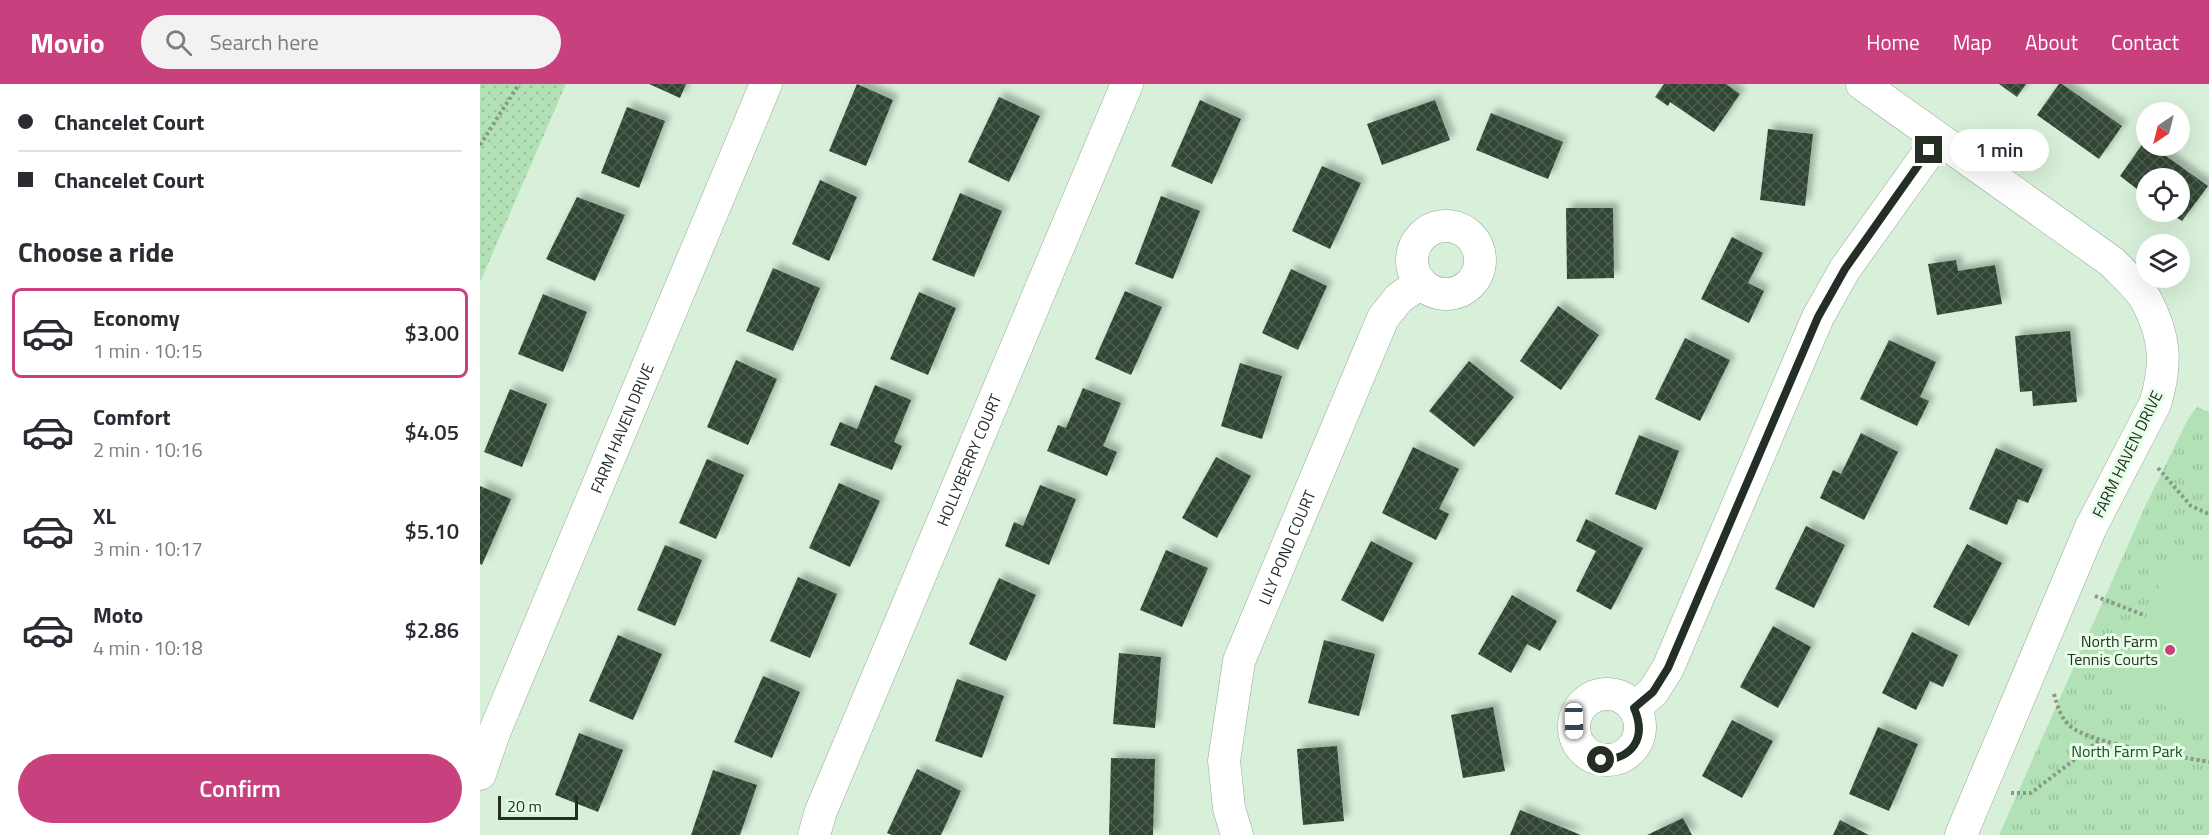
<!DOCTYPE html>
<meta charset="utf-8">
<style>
body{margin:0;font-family:"Titillium Web",sans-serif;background:#f2f2f3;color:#2b2b33;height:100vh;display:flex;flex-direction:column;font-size:22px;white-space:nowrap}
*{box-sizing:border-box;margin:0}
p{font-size:20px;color:#7c7c81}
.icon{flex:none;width:33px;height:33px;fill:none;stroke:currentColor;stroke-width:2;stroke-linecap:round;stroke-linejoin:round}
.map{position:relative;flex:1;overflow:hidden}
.side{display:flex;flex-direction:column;background:#fff;width:480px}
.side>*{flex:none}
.top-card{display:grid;align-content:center;height:132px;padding:0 18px;background:#fff}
.needle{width:39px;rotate:215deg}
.tools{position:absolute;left:1656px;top:18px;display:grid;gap:12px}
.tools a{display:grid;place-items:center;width:54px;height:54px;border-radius:50%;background:#fff;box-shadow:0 6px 24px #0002;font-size:30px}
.scale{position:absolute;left:18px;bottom:15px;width:80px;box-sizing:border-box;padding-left:6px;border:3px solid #252e25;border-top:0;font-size:16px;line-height:21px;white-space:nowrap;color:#252e25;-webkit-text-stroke:4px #e6fde7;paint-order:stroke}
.end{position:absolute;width:27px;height:27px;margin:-14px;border:8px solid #252e25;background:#fff;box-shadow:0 0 0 3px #fff}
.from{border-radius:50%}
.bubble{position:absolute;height:42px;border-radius:21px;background:#fff;box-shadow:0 6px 24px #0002;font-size:20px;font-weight:600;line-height:42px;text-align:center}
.car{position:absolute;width:18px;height:36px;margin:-18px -9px;border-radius:8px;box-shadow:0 0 4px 2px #0007;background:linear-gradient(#fff 24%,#345 0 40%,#fff 0 76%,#345 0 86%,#fff 0)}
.top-card b{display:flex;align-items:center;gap:21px;height:57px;font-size:22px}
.top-card b+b{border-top:2px solid #e1e1e2}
.top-card i{width:15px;height:15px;background:#2b2b33}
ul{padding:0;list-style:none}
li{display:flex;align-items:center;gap:18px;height:90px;margin:0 12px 9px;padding:0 6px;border:3px solid transparent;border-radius:9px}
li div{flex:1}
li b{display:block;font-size:22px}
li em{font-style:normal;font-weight:600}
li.selected{border-color:#c8407e}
li>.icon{width:54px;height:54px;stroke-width:1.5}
h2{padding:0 18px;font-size:27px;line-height:72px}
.cta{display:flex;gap:12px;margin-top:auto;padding:12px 18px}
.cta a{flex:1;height:69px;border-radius:36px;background:#c8407e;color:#fff;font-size:24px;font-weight:600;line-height:69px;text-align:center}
header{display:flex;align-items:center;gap:36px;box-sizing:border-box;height:84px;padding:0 30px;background:#c8407e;color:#fff}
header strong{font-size:28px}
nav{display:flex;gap:33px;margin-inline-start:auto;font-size:21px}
.search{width:420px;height:54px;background:#f2f2f3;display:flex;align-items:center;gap:15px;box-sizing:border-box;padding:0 21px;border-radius:33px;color:#7c7c81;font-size:22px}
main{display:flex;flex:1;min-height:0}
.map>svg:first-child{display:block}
.grass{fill:url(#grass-dots)}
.park{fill:url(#park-tufts)}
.pitch{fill:#b2e1b5}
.building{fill:url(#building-cross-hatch);filter:url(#shadow)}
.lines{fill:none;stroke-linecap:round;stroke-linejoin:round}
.minor-casing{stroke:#93a994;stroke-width:33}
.path{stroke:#889989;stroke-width:4;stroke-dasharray:3 3;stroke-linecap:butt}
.minor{stroke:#fff;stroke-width:32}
.route{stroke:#252e25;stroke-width:8}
.poi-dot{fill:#c8407e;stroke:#e6fde7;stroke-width:2}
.labels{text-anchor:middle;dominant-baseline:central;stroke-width:6;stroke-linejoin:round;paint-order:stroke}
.street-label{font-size:16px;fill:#252e25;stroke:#e6fde7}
.poi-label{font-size:16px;fill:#252e25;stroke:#e6fde7;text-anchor:end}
.park-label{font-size:16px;fill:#184d21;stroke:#e6fde7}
</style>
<header>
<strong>Movio</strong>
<div class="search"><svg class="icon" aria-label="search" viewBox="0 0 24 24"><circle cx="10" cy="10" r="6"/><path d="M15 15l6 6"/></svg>Search here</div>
<nav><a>Home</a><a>Map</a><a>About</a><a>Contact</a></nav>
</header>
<main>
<section class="side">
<div class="top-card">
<b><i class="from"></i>Chancelet Court</b>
<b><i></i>Chancelet Court</b>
</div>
<h2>Choose a ride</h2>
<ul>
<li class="selected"><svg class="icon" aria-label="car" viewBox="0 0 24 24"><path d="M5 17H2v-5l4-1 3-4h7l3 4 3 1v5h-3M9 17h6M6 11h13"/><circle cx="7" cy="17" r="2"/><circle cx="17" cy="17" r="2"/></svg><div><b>Economy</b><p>1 min · 10:15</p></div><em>$3.00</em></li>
<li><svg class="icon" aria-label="car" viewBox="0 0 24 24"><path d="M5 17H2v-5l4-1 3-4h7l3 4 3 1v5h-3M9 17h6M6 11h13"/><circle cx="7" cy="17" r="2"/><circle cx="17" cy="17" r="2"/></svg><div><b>Comfort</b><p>2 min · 10:16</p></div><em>$4.05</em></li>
<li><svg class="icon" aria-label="car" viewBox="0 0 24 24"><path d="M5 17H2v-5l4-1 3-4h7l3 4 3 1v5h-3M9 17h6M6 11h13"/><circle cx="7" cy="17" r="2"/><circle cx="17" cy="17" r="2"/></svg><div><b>XL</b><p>3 min · 10:17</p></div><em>$5.10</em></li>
<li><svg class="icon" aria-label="car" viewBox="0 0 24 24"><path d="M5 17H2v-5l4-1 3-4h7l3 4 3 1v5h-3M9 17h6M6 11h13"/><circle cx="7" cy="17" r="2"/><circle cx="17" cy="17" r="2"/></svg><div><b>Moto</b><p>4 min · 10:18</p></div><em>$2.86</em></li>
</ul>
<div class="cta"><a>Confirm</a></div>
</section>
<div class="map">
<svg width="1729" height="751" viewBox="0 0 1729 751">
<defs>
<pattern id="grass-dots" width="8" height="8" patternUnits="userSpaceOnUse" patternTransform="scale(1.5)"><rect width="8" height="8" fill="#b2e1b5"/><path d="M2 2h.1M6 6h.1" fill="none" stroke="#99c19c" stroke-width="1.8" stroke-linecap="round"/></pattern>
<pattern id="park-tufts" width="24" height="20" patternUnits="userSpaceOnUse" patternTransform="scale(1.5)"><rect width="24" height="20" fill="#b2e1b5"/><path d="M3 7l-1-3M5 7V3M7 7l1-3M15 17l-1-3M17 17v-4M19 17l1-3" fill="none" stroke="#99c19c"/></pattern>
<pattern id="building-cross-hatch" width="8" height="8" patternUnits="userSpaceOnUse" patternTransform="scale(1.5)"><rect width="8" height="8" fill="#324534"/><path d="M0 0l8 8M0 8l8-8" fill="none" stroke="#4e5e50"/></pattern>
<filter id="shadow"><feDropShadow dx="5.5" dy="-5.5" stdDeviation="3" flood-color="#0004"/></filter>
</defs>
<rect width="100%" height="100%" fill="#d8f0da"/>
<path class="grass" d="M0,0h86l-86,198z"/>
<path class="park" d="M1717,323l12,5v423h-210l145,-326 44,-90z"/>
<path class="pitch" d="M1695,467l34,16v159l-94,-42z"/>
<path class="building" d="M169,0h37l-6,14z
M377,0l36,16 -27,66 -37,-15z
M1184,0h62l14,10 -26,38 -44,-30 -2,4 -13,-9z
M1519,0h27l-9,13z
M1579,0h3l60,42 -23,33 -62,-44z
M519,13l41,19 -31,66 -41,-20z
M720,16l41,19 -29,65 -41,-18z
M955,16l15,40 -68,25 -15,-41z
M147,23l38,14 -26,67 -38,-15z
M1011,29l72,29 -15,37 -72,-29z
M1288,45l45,5 -8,72 -45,-6z
M1666,55v7h6l56,40 -26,35 -14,-9h12v-34h-34v18l-26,-20z
M842,82l39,17 -31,66 -38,-18z
M340,96l37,17 -28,64 -37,-17z
M480,109l42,18 -28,66 -42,-17z
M681,112l39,15 -27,68 -38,-15z
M97,113l48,18 -30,66 -49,-22z
M1086,124h47l1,70 -47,1z
M1252,153l31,16 -15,30 16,8 -15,32 -48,-24z
M1476,176l2,11 37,-6 7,39 -65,11 -9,-51z
M293,184l47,20 -27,63 -47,-20z
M811,185l36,17 -29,64 -36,-17z
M645,207l37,16 -31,68 -36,-16z
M439,208l37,16 -28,67 -38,-16z
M63,210l44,18 -24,60 -45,-18z
M1078,222l41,29 -38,55 -41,-29z
M1590,247l7,71 -44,4 -1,-15 -12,1 -5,-56z
M1205,254l45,22 -30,61 -45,-22z
M1409,256l47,22 -16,35 9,4 -12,25 -57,-27z
M256,276l41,19 -29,66 -41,-18z
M989,277l45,36 -40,50 -45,-36z
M760,279l42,13 -20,63 -41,-13z
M395,301l36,15 -17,42 8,4 -10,24 -62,-25 10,-23 17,7z
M603,304l38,15 -18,43 14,6 -10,24 -60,-25 11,-26 8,3z
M30,305l37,15 -25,63 -38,-15z
M1381,349l37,19 -34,68 -44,-22 13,-28 8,4z
M1159,351l40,16 -23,59 -41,-16z
M933,363l46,22 -20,40 10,5 -13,26 -54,-27z
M1516,364l47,21 -15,34 -10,-4 -11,26 -38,-16z
M736,373l35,19 -34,62 -35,-20z
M227,375l37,16 -28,64 -37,-16z
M359,399l41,18 -30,66 -41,-19z
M560,401l36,14 -27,66 -44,-19 9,-24 9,4z
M0,402l31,13 -29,66 -2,-1z
M1106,435l57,29 -32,62 -35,-19 20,-40 -20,-10z
M1326,442l39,19 -31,63 -39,-19z
M891,457l42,22 -30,59 -42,-22z
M1487,460l35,19 -33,63 -36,-19z
M185,461l37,15 -27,66 -38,-16z
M686,466l42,18 -26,59 -42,-17z
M318,493l39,17 -27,64 -40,-17z
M519,494l37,17 -30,66 -37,-17z
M1032,511l45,26 -17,30 -13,-7 -16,29 -33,-19z
M1293,542l38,21 -33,61 -38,-21z
M1432,548l46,23 -15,32 -13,-6 -14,29 -34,-17z
M138,551l44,19 -29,66 -44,-19z
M844,556l51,14 -16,62 -51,-13z
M639,569l42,4 -6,71 -42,-4z
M283,592l37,16 -28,66 -38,-16z
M477,595l47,17 -22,62 -47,-17z
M1013,623l12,64 -42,7 -12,-63z
M1252,636l41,21 -31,57 -40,-22z
M1398,643l40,17 -29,67 -40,-17z
M99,649l44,17 -25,62 -43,-17z
M857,662l7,75 -41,4 -6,-76z
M631,674l44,1 -2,76h-44z
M437,685l44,22 -20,44h-49l-5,-2z
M233,686l44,15 -17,50h-49z
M1040,726l61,25h-71z
M1203,734l9,17h-45z
M1360,736l29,15h-36z"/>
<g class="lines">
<defs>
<g id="minor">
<path d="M1382,0l250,178c11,12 27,25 34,38 20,37 21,65 9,104l-64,123 -130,308"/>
<circle cx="966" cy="176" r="34"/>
<circle cx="1127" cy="643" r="33"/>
<path d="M1154,624l19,-16 15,-24 150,-351 27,-48 93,-130"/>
<path id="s1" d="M0,690l14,-41 272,-649"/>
<path id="s2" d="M334,751l7,-24 306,-727"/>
<path id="s3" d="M757,751l-8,-27 -5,-47 15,-100 144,-343 16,-20 22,-15"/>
</g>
</defs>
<use href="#minor" class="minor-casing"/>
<path class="path" d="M0,61l39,-61
M1678,384l33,38 18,8
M1615,512l51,20
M1574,610c4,13 6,23 16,32 20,18 109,30 139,36
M1531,709h20l69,-53"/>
<use href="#minor" class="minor"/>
</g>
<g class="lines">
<path class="route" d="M1121,676c32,-1 46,-22 33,-52l19,-16 15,-24 150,-351 27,-48 84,-119"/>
</g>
<circle class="poi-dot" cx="1690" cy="566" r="6"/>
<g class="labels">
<g class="street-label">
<text stroke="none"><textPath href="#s1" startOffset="374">FARM HAVEN DRIVE</textPath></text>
<text transform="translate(1647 370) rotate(-64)">FARM HAVEN DRIVE</text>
<text stroke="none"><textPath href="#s2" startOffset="406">HOLLYBERRY COURT</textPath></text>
<text stroke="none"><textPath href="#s3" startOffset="300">LILY POND COURT</textPath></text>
</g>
<g class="poi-label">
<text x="1678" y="557">North Farm<tspan x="1678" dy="18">Tennis Courts</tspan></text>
</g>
<g class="park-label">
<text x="1647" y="667">North Farm Park</text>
</g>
</g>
</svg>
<div class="tools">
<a><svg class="needle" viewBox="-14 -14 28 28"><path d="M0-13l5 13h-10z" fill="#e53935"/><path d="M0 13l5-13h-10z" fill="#7c7c81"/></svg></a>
<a><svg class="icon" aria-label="locate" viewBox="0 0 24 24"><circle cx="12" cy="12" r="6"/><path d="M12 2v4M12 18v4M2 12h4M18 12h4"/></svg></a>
<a><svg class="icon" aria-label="layers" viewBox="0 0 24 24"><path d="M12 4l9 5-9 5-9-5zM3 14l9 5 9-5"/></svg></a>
</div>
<div class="scale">20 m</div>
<i class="end from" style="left:1121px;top:676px"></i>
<i class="end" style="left:1449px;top:66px"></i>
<div class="bubble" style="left:1470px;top:45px;width:99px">1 min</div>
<i class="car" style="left:1094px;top:637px;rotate:179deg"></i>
</div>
</main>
